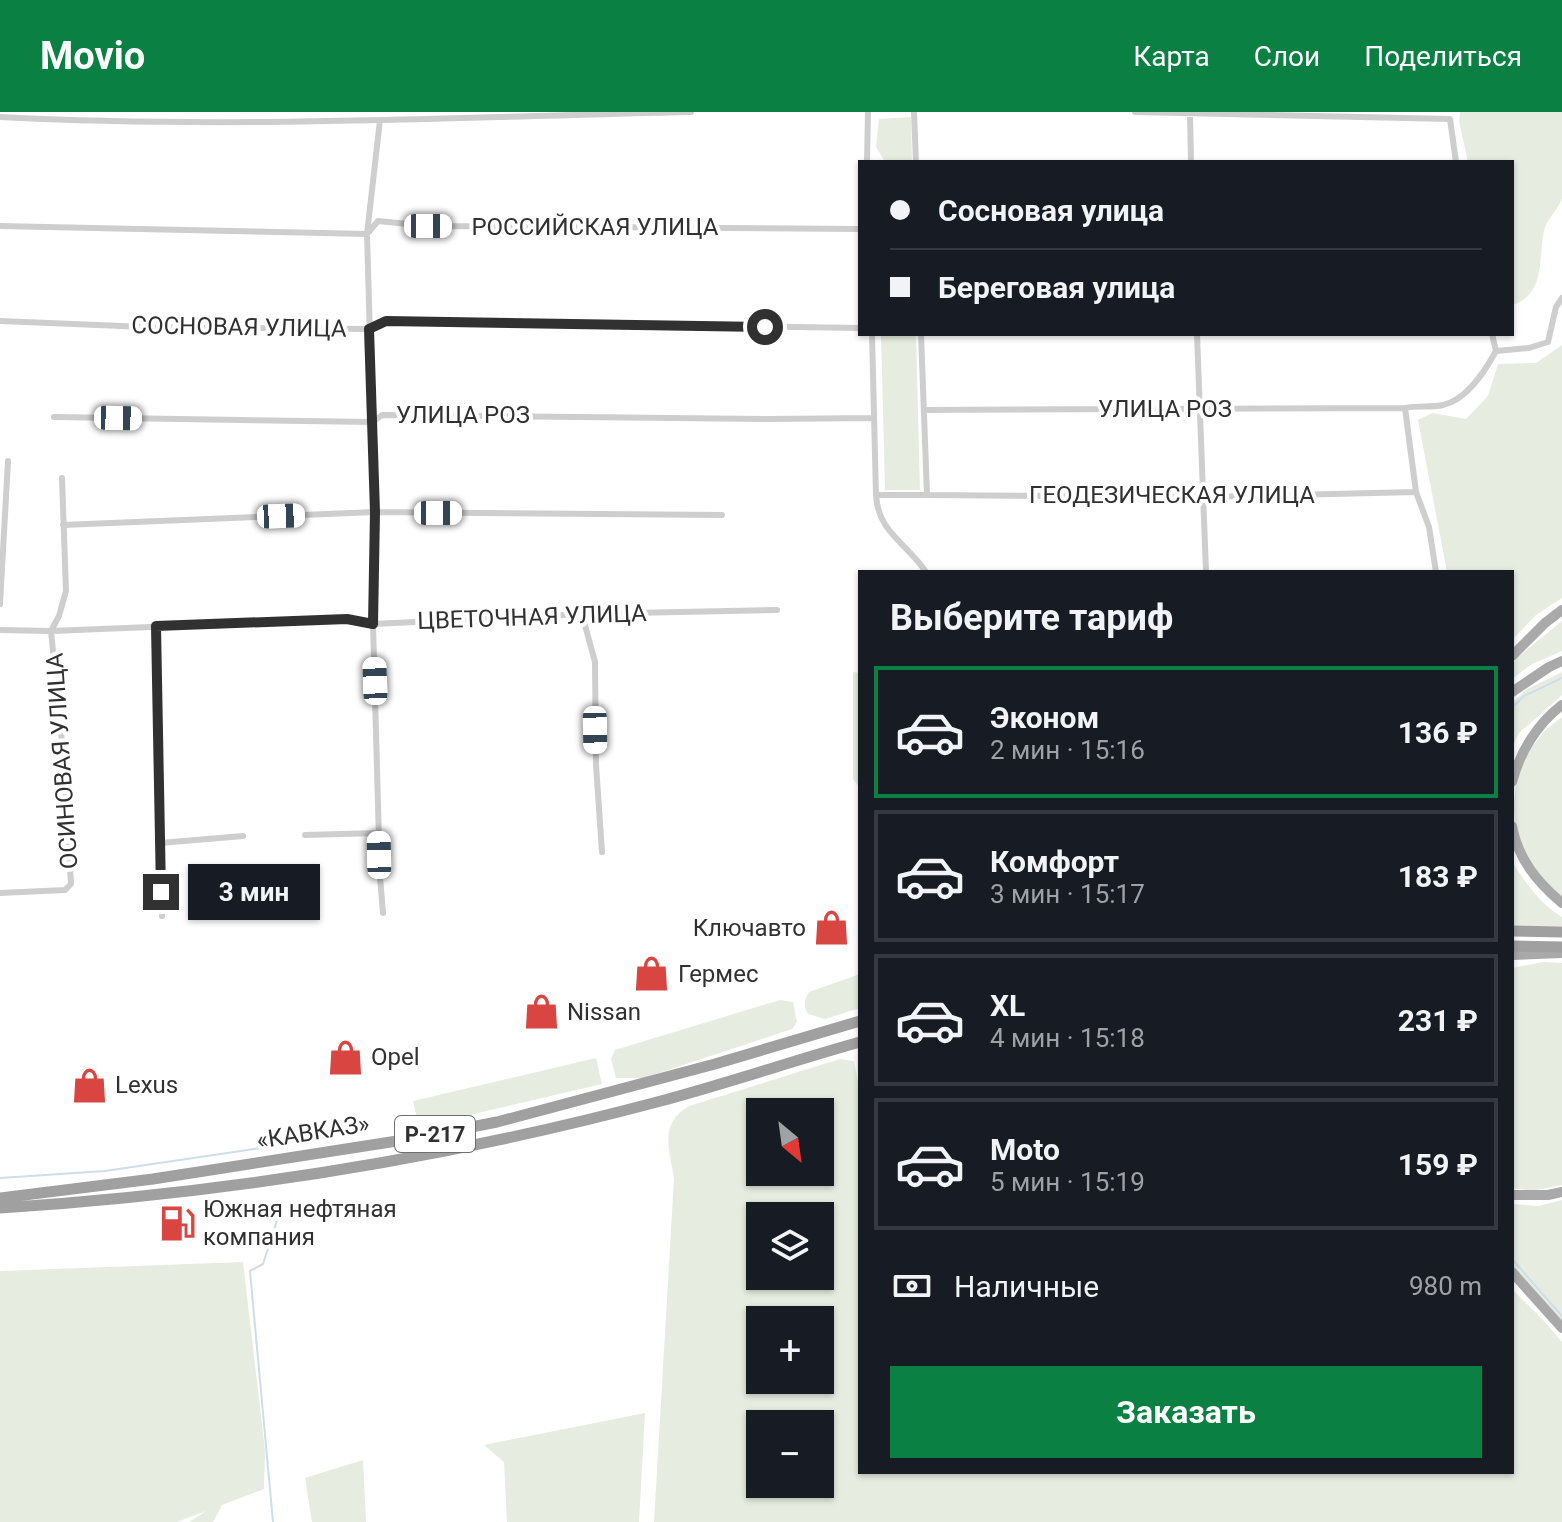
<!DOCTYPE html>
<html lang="ru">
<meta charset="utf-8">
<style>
body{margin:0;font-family:Roboto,sans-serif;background:#242831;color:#f1f3f6;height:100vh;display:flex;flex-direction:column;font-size:30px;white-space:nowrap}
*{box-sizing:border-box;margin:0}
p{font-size:26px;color:#9ea1a6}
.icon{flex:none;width:44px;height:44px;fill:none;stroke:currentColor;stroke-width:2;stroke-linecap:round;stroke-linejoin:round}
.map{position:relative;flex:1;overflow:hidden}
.sheet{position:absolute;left:858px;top:458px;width:656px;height:904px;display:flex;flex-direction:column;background:#171b24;border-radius:0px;box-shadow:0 2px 6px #0004}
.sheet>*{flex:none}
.top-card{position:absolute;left:858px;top:48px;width:656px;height:176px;border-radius:0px;box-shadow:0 2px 6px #0004;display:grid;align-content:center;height:176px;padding:0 32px;background:#171b24}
.needle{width:52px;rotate:151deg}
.controls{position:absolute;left:746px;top:986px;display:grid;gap:16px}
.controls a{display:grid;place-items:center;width:88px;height:88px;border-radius:0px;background:#171b24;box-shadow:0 2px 6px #0004;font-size:40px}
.end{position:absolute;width:36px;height:36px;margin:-18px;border:10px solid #313131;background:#fff;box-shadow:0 0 0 4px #fff}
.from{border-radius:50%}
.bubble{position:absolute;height:56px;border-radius:0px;background:#171b24;box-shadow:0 2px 6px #0004;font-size:26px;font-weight:700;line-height:56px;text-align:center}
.car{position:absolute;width:24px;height:48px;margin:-24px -12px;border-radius:10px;box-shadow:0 0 6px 2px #0007;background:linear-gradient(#fff 24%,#345 0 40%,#fff 0 76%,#345 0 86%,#fff 0)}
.top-card b{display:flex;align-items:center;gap:28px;height:76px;font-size:30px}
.top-card b+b{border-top:2px solid #363941}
.top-card i{width:20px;height:20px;background:#f1f3f6}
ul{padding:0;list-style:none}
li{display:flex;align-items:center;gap:24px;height:132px;margin:0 16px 12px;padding:0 16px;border:4px solid #363941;border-radius:0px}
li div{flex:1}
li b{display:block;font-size:30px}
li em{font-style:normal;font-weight:700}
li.active{border-color:#0b8043}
li>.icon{width:72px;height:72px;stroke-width:1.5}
h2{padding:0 32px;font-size:36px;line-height:96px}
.pay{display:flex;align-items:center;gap:20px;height:88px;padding:0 32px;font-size:30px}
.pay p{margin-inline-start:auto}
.cta{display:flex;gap:16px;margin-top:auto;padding:16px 32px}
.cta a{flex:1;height:92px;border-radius:0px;background:#0b8043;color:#fff;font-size:32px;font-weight:700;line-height:92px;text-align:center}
header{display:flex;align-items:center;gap:48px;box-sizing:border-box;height:112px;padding:0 40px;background:#0b8043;color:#fff}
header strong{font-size:38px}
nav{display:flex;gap:44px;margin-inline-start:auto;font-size:28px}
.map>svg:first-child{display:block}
.green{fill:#e6ede0;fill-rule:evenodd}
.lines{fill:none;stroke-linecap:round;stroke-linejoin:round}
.stream{stroke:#ceddeb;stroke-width:2}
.minor{stroke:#cecece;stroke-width:6}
.primary{stroke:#a9a9a9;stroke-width:10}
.trunk{stroke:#a0a0a0;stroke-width:11}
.route{stroke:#313131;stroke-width:10}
.labels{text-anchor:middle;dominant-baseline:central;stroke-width:8;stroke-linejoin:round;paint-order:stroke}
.shield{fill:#fff;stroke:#6f6f6f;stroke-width:2}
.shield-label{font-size:22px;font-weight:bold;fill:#313131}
.street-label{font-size:24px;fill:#313131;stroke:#fff}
.poi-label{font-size:24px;fill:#313131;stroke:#fff;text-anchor:start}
</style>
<header>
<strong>Movio</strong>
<nav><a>Карта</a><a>Слои</a><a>Поделиться</a></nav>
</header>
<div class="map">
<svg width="1562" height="1410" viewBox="0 0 1562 1410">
<rect width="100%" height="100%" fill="#fff"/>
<path class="green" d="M1460,0h102c0,19 0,72 0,87 -4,11 -16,21 -18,32 -6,27 2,64 -32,74v-143h-44l-9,-41z
M911,5l1,45h-27l-9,-15 3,-28z
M881,222h35l4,156h-35z
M1562,233v253l-26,17 -24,25v-68h-65l-29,-152 14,-7 34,6 22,-23 10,-32 38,-1z
M1562,509v30l-30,13 -20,15v-14l6,-8z
M853,560l7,1v115l-7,-9z
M1562,560v23l-44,39 -6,14v-45l15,-14z
M1562,605v180c-64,-45 -64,-136 0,-180z
M1512,750c14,21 28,42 50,55v9l-50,1z
M1543,850l19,1v222l-30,6 -20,-3v-220z
M860,862v34l-35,11 -17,-5c-5,-8 -4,-14 1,-22z
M780,888l13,2 4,20 -5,7 -148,49h-28l-5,-19 4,-9z
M596,946l6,26 -183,43 -6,-26z
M840,947l14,2 6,32v379h652v-183l34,34 16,19v180h-908l20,-344c-5,-31 -15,-54 15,-72zM820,1000v60h-60v-60zM760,1104h60v60h-60zM760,1208h60v60h-60zM760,1312h60v60h-60z
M1562,1088v124l-50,-57v-63l26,2z
M243,1150l22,188 -1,39 -42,16 -9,17h-24l17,-11 -29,11h-177v-251z
M645,1301l-6,109h-132l-3,-60 -20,-17z
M363,1348l3,62h-54l-7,-44z"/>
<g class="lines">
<path class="stream" d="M1512,596l12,-12 38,-18
M0,1066l105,-7 170,-25
M1512,1147l50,57
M273,1410l-23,-251 13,-7 18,-56"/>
<path class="minor" d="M914,0l2,50
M1135,0l315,7 6,43
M1190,2l1,48
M0,5c230,12 461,0 691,-5
M380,8l-13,114 8,278 -2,112 7,253 3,36
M867,50l1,-50
M0,114l367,8 11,-13 50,5 432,3
M0,209l146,6 223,2 17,-8 474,7
M872,222l4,161h51l-6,-161
M1197,222l9,238
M1492,222l4,17
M924,298l481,-2
M54,305l319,5 9,-7 386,4 106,-1
M876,383c2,38 31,48 50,77
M927,383l278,2 211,-5
M63,413l312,-13 347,3
M1436,460l-7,-45 -13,-35 -11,-84c13,-3 26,0 38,-3 24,-5 42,-34 53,-54l33,-3 19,-6 8,-35 6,-9
M0,492l8,-143
M582,502l13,48 1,103 6,87
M156,514l6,290
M0,518l51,1 296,-12 26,5 209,-10 195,-4
M305,723l74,-2
M160,731l83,-7
M0,781l65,-3 6,-6 -8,-132 -12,-121 8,-15 7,-25 -4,-113"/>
<path class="primary" d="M1512,544l33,-33 17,-13
M1512,580l37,-25 13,-6
M1512,670c8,-30 25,-58 50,-77
M1512,714c6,33 25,56 50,77
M1512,843l50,-2
M1512,1083h36l14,-3
M1512,1160l50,56"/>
<path class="trunk" d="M1512,819l50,1
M1512,834l50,1
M0,1086l153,-19 257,-40 87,-17 218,-58 145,-43
M0,1096c220,-14 443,-49 657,-106 68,-18 135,-41 203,-60"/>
</g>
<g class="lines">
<path class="route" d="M161,780l-5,-266 191,-7 26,5 2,-112 -6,-183 17,-8 379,6"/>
</g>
<defs>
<symbol id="shop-bare" viewBox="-9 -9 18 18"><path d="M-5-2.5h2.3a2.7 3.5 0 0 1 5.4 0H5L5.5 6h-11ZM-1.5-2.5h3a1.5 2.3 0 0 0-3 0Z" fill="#d94642" stroke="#fff" stroke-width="2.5" paint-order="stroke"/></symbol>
<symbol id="fuel-bare" viewBox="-9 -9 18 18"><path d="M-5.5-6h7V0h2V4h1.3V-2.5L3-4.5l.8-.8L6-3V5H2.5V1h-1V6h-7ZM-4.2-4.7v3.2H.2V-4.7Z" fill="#d94642" stroke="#fff" stroke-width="2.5" paint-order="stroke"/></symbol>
</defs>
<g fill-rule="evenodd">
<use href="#shop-bare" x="806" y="790" width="51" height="51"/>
<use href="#shop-bare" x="626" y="836" width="51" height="51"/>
<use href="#shop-bare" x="516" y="874" width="51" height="51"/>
<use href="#shop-bare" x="320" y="920" width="51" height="51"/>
<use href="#shop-bare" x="64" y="948" width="51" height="51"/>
<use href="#fuel-bare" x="152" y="1086" width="51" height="51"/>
</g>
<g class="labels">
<rect class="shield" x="395" y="1004" width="80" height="36" rx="6"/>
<g class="shield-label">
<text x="435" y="1022">Р-217</text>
</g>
<g class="street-label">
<text x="595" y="115">РОССИЙСКАЯ УЛИЦА</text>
<text transform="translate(239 215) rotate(1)">СОСНОВАЯ УЛИЦА</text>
<text x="1165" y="297">УЛИЦА РОЗ</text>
<text x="463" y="303">УЛИЦА РОЗ</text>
<text x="1172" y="383">ГЕОДЕЗИЧЕСКАЯ УЛИЦА</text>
<text transform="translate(532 505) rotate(-2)">ЦВЕТОЧНАЯ УЛИЦА</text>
<text transform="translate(62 649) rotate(-94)">ОСИНОВАЯ УЛИЦА</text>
<text transform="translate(313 1020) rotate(-9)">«КАВКАЗ»</text>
</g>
<g class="poi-label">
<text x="806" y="816" text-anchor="end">Ключавто</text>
<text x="678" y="862">Гермес</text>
<text x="567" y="900">Nissan</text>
<text x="371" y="945">Opel</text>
<text x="115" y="973">Lexus</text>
<text x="203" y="1097">Южная нефтяная<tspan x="203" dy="28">компания</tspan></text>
</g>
</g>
</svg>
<div class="controls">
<a><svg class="needle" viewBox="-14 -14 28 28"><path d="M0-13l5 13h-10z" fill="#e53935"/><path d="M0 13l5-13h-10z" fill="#9ea1a6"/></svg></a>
<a><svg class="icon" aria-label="layers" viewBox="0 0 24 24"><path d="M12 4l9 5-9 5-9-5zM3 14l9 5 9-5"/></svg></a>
<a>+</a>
<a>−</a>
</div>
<i class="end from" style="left:765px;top:215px"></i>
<i class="end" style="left:161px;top:780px"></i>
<div class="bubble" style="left:188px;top:752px;width:132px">3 мин</div>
<i class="car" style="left:428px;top:114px;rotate:90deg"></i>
<i class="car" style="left:118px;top:306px;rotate:91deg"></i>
<i class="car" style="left:438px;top:401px;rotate:90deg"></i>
<i class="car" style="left:281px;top:404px;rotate:88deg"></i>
<i class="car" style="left:375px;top:569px;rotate:358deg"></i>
<i class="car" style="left:595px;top:618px;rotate:179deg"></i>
<i class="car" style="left:379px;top:743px;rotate:359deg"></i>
<div class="top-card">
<b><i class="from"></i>Сосновая улица</b>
<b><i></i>Береговая улица</b>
</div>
<section class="sheet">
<h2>Выберите тариф</h2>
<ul>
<li class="active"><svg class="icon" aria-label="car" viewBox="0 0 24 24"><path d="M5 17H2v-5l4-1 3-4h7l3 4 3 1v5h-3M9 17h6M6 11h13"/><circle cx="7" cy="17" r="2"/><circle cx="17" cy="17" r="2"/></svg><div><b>Эконом</b><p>2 мин · 15:16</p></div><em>136 ₽</em></li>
<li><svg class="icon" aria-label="car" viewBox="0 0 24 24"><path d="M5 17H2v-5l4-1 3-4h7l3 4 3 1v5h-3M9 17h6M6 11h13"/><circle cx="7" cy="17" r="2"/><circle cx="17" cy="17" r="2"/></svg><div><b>Комфорт</b><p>3 мин · 15:17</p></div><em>183 ₽</em></li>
<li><svg class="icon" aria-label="car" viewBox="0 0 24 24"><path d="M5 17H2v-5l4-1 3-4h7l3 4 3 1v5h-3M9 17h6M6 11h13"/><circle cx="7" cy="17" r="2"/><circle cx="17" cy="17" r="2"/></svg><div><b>XL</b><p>4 мин · 15:18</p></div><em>231 ₽</em></li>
<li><svg class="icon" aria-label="car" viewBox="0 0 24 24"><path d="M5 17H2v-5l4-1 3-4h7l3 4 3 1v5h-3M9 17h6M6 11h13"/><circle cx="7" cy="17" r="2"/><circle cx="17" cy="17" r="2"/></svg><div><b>Moto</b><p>5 мин · 15:19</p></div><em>159 ₽</em></li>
</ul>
<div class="pay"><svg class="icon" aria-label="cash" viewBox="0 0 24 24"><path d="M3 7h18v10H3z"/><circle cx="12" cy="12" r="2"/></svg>Наличные<p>980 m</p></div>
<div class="cta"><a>Заказать</a></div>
</section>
</div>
